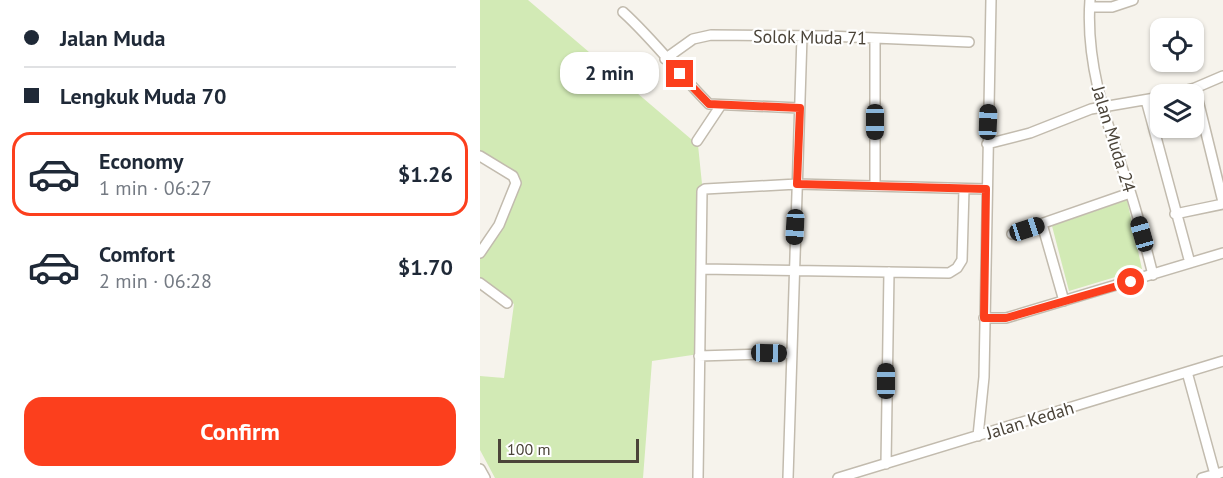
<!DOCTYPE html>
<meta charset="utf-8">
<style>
body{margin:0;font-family:"PT Sans",sans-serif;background:#f6f6f7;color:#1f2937;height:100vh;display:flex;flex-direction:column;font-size:22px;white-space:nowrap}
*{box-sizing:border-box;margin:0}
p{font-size:20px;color:#747a83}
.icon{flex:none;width:33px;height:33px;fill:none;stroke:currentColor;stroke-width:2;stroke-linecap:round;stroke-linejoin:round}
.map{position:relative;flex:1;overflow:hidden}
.drawer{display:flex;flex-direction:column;background:#fff;width:480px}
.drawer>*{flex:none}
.banner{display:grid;align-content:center;height:132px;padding:0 24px;background:#fff}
.controls{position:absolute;left:670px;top:18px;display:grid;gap:12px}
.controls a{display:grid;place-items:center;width:54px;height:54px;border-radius:12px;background:#fff;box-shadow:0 2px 4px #0004;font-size:30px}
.scale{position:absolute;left:18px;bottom:15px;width:141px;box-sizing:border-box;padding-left:6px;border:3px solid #4b4439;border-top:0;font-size:16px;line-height:21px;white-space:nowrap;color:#4b4439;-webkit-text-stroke:4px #fff;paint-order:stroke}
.end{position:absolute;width:27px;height:27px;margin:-14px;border:8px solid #fc3f1d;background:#fff;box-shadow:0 0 0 3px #fff}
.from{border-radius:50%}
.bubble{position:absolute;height:42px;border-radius:18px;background:#fff;box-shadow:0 2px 4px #0004;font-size:20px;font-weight:700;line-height:42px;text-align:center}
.car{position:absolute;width:18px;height:36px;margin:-18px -9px;border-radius:8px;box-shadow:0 0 4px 2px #0007;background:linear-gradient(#222 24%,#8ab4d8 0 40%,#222 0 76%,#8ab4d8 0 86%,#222 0)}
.banner b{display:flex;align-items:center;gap:21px;height:57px;font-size:22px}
.banner b+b{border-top:2px solid #e0e1e3}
.banner i{width:15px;height:15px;background:#1f2937}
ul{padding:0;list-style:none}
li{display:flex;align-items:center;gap:18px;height:84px;margin:0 12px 9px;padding:0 12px;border:3px solid transparent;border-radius:18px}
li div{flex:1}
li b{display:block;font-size:22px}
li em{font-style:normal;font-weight:700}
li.active{border-color:#fc3f1d}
li>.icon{width:54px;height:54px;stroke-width:1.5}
.button{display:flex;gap:12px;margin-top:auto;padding:12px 24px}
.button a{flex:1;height:69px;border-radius:18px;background:#fc3f1d;color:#fff;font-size:24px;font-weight:700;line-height:69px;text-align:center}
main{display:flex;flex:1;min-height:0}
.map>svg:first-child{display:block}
.green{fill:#d2eab5}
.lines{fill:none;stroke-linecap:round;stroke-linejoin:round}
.street-casing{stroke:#c2bbae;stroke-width:12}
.street{stroke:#fff;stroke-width:9}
.route{stroke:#fc3f1d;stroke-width:8}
.labels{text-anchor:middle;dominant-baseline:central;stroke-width:4.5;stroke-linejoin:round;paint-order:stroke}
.street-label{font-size:18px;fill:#4b4439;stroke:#fff}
</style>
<main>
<section class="drawer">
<div class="banner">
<b><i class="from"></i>Jalan Muda</b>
<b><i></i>Lengkuk Muda 70</b>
</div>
<ul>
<li class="active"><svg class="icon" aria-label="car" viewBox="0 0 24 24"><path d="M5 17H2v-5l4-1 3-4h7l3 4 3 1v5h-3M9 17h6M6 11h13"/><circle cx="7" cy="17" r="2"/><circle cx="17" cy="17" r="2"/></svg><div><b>Economy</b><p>1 min · 06:27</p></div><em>$1.26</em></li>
<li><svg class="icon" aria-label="car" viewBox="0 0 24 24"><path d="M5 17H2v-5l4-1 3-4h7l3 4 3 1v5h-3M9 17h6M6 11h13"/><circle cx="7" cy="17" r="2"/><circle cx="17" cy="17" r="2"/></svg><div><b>Comfort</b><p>2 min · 06:28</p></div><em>$1.70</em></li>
</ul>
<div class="button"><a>Confirm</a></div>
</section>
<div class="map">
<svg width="743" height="478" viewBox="0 0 743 478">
<rect width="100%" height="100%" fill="#f6f3ec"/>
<path class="green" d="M0,0h48l170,145 4,39 -3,170 -47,7 -9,117h-148l-15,-28v-74l24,2 10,-74 -34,-26v-19l38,-74 -38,-32z
M647,200l15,69 -73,22 -17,-65z"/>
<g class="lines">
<defs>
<path id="street" d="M610,0c-5,68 19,128 40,191 9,28 16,56 23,84
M610,7h22l21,-7
M143,12c31,28 56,62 86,92l90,4
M185,59l28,-20 18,-4 117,1 141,6
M743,76l-28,12 28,114
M691,94l24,-6
M666,100l44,163
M217,141l24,-36
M507,144l43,-11 61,-24 70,-12
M0,156l33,20 3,7 -17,42 -19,28
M395,185v-147
M695,214l48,-10
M562,224l22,77
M532,234l118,-41
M221,269l248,4 8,-5 5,-8 2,-71
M0,283l27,20
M504,318h22l217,-65
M219,356l93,-3
M707,372l29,106
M498,436l6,-59 7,-377
M406,464l3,-192
M0,469l5,9
M218,478l4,-287 3,-2 92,-5 189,5
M308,478l14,-442
M358,478l385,-117
M722,478l21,-6"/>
</defs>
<use href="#street" class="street-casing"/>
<use href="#street" class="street"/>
</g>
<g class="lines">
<path class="route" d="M200,74l29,30 91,4 -3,76 189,5 -2,129h22l125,-36"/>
</g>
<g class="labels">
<g class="street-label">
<text transform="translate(330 37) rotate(1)">Solok Muda 71</text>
<text transform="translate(634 139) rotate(73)">Jalan Muda 24</text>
<text transform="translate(550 420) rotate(-17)">Jalan Kedah</text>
</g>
</g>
</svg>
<div class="controls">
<a><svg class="icon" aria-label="locate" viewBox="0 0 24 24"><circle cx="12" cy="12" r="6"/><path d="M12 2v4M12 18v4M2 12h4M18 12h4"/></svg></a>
<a><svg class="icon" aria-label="layers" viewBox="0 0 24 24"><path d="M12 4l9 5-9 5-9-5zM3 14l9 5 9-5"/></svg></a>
</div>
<div class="scale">100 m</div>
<i class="end from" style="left:651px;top:282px"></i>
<i class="end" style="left:200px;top:74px"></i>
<div class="bubble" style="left:80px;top:52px;width:99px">2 min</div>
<i class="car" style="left:395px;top:122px;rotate:180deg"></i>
<i class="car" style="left:508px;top:122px;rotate:2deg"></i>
<i class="car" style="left:315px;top:227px;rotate:183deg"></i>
<i class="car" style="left:547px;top:229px;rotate:72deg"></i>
<i class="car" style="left:662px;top:234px;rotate:344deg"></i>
<i class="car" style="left:289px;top:353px;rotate:91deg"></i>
<i class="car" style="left:406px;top:381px;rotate:0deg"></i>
</div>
</main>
